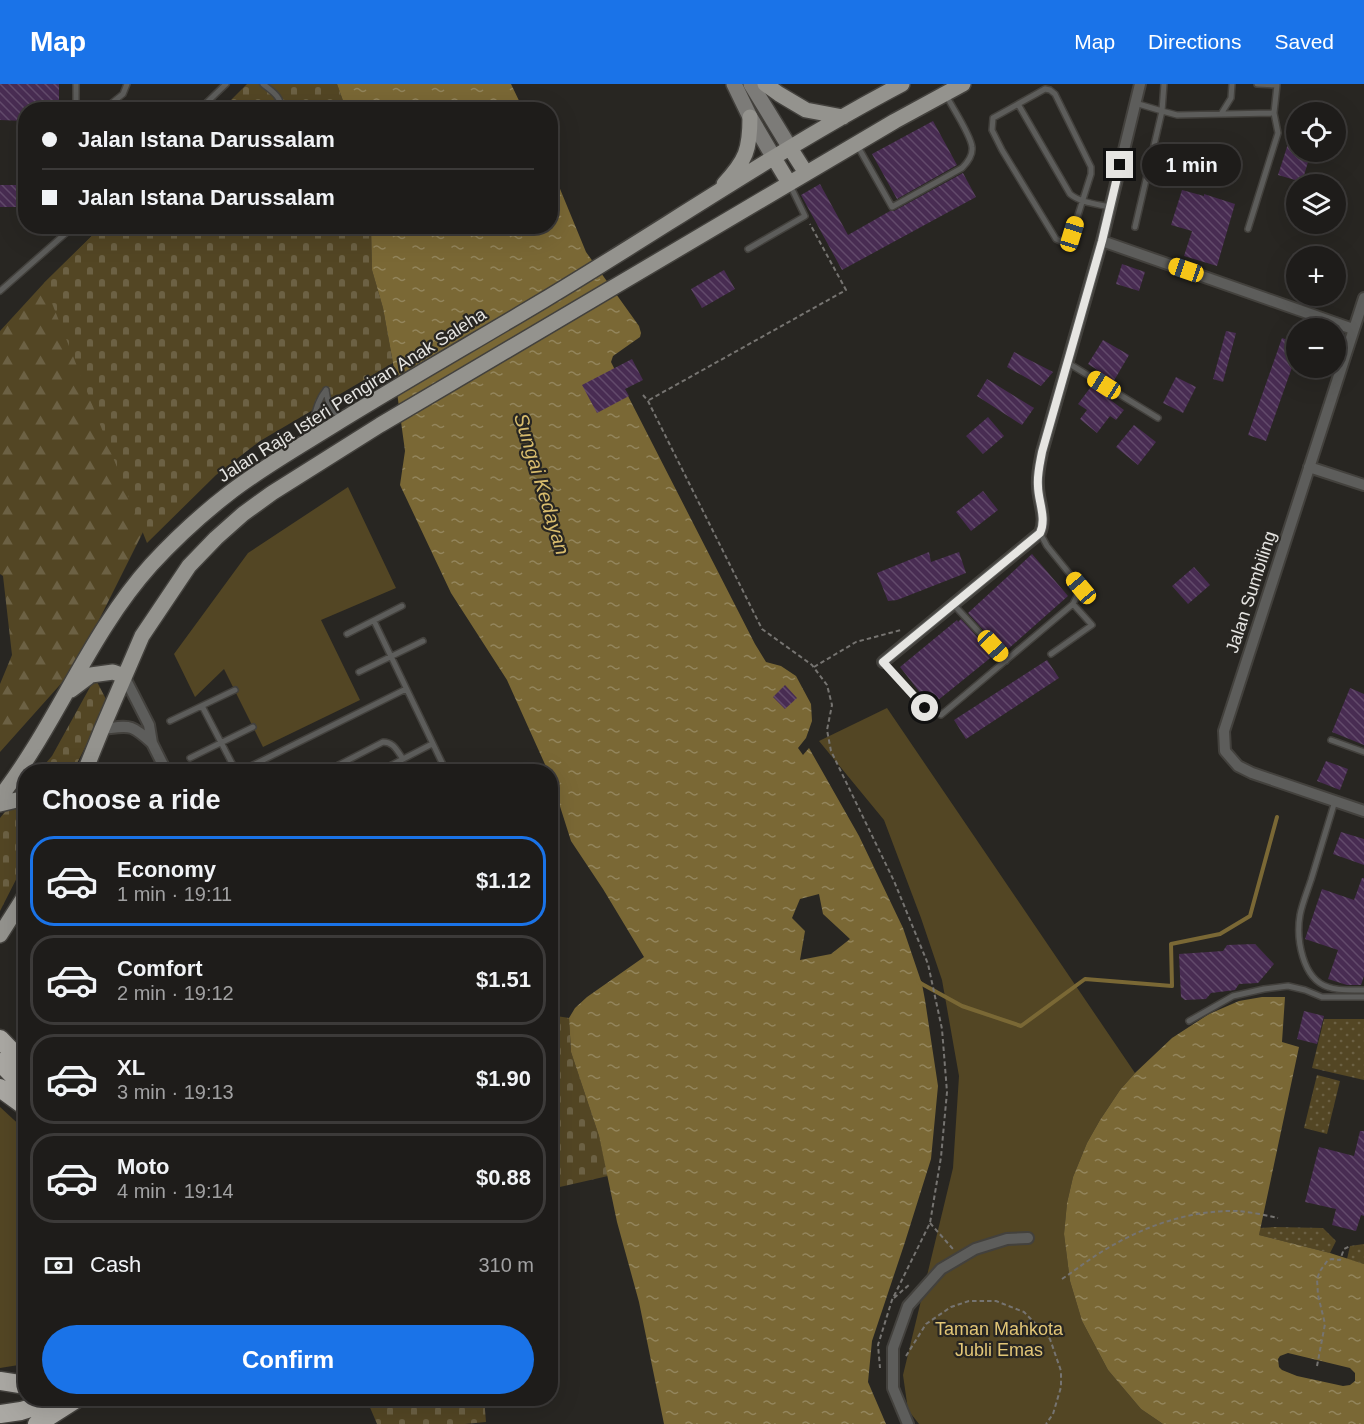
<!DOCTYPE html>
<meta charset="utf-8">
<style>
body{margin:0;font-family:Helvetica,sans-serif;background:#262523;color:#f1f3f6;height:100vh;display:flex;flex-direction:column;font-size:22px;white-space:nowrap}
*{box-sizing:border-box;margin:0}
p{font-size:20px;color:#a1a1a2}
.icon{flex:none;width:33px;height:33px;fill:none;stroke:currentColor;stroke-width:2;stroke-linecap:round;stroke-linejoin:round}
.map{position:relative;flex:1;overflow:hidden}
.sheet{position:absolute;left:18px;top:680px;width:540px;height:642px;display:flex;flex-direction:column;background:#1e1c1a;border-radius:24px;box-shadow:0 6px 24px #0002,0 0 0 2px #3c3a39}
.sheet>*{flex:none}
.hud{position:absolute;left:18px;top:18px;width:540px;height:132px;border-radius:24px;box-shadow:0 6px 24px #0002,0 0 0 2px #3c3a39;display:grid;align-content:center;height:132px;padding:0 24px;background:#1e1c1a}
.controls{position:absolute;left:1286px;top:18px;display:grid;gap:12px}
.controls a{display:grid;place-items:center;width:60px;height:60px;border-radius:50%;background:#1e1c1a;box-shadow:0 6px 24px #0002,0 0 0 2px #3c3a39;font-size:30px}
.end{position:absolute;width:27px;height:27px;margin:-14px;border:8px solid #e6e5e2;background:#111;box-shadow:0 0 0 3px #111}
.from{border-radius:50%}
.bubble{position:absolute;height:42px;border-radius:21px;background:#1e1c1a;box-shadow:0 6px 24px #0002,0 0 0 2px #3c3a39;font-size:20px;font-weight:600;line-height:42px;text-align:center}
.car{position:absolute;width:18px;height:36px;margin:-18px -9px;border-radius:8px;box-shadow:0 0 4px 2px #0007;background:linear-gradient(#f5c518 24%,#345 0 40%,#f5c518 0 76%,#345 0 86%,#f5c518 0)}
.hud b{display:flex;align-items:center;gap:21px;height:57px;font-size:22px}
.hud b+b{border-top:2px solid #3c3a39}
.hud i{width:15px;height:15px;background:#f1f3f6}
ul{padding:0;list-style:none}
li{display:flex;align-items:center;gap:18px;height:90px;margin:0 12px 9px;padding:0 12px;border:3px solid #3c3a39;border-radius:24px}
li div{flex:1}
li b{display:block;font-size:22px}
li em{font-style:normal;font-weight:600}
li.selected{border-color:#1a73e8}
li>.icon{width:54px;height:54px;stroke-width:1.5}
h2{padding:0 24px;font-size:27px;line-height:72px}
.pay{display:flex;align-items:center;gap:15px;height:66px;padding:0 24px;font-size:22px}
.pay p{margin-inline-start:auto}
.action{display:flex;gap:12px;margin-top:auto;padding:12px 24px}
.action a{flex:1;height:69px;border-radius:36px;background:#1a73e8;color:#fff;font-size:24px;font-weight:600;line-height:69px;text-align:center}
header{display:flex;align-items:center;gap:36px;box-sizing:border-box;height:84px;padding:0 30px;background:#1a73e8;color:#fff}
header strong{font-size:28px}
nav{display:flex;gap:33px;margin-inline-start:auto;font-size:21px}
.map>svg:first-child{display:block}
.green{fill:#534624}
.forest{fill:url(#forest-firs)}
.cemetery{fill:url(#cemetery-stones)}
.garden{fill:url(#garden-dots)}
.water{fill:url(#water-ripples);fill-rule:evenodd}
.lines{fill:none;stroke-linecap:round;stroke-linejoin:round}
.stream{stroke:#7a6835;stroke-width:4}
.building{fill:url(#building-back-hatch)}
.lane-casing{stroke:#43413d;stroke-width:8}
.street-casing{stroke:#43413d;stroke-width:14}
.secondary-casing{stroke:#43413d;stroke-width:18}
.primary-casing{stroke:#43413d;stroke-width:18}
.highway-casing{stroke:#43413d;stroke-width:21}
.path{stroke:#767471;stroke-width:2;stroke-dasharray:4.5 3;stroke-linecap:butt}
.lane{stroke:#5d5d5b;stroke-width:5}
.street{stroke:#5d5d5b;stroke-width:10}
.secondary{stroke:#7c7b78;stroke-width:15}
.primary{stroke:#94938e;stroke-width:15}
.highway{stroke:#aaa8a3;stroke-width:18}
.route{stroke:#e6e5e2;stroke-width:8}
.labels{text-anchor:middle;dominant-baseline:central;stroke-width:4.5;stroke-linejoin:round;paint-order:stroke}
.street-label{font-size:18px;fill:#e6e5e2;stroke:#282622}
.park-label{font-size:18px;fill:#e2c677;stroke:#282622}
.water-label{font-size:20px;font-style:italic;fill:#d8bc6d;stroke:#282622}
</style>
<header>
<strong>Map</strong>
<nav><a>Map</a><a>Directions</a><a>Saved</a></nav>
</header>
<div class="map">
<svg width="1364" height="1340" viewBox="0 0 1364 1340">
<defs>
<pattern id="forest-firs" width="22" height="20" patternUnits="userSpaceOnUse" patternTransform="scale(1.5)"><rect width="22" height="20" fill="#534624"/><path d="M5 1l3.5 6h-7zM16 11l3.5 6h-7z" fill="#6c6144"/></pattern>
<pattern id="cemetery-stones" width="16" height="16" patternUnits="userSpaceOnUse" patternTransform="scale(1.5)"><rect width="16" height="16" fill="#534624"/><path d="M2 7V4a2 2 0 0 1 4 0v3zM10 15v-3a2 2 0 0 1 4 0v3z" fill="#6c6144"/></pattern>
<pattern id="garden-dots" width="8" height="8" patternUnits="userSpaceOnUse" patternTransform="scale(1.5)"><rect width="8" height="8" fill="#534624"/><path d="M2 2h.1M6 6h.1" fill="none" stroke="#6c6144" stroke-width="1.8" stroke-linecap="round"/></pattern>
<pattern id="water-ripples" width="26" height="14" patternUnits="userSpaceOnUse" patternTransform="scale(1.5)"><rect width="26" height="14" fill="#7a6835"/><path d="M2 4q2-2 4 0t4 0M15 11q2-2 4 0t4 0" fill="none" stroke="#93855c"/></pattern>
<pattern id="building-back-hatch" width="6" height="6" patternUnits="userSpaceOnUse" patternTransform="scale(1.5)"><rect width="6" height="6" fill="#482c52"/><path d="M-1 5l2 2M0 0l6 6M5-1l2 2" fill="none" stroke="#624a6b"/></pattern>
</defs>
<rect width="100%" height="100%" fill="#282622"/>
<path class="green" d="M348,403l48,101 -75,32 39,80 -97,47 -39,-78 -29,28 -21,-43 74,-101z
M887,624l248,365 -15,17 -20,30 -13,23 -14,34 -6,26 -3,31 6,47 12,40 26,49 33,39 22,15h-244l-11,-14 -5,-35 50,-207 6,-92 -17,-96 -21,-62 -37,-98 -65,-79z
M0,1023l26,24 -1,233 -25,4z"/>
<path class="forest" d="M101,143l46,297 -72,144 -75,84v-68l12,-29 -9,-79 -3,-2v-243l44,-48z"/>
<path class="cemetery" d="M247,0h90l9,25 -125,1z
M101,143h270l1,43 11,38 10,55 -133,78 -44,34 -69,68 -103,-260z
M95,594l13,25 -35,68h-34l13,-15z
M25,703v75l-25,49v-93z
M550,931l19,3 2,34 28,84 9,40 -57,13z
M366,1314h118l2,24 -21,2h-88z"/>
<path class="garden" d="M1324,935h40v61l-52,-12z
M1317,991l23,6 -13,53 -23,-6z
M1275,1143l48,1 13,13 -6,12 -71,-18 1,-7z
M1364,1160v20l-17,-5 3,-13z"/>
<path class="water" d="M337,0h174l12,25h-177z
M551,83l35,85 53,74 2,7 -1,4 -27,19 -2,6 17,34 127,248 11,18 15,4 15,10 15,28 1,17 -6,17 -8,10 5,7 6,-7 50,88 44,92 19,56 3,16 13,86 -7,73 -26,83 -33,99 -4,41 18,42h-222l-25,-122 -22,-80 -18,-86 -28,-84 -2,-34 6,-10 12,-11 57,-40 -41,-68 -32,-48 -20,-63 -1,-7h-2l-41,-91 -56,-87 -51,-108 5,-34 -12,-88 -10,-55 -11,-38 -1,-43 179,-1zM819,810l4,20 27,25 -19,15 -31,6 5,-29 -13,-13 8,-19z
M1262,913h23l-3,45 17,5 -40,188 71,18 34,11v160h-201l-22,-15 -33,-39 -26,-49 -12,-40 -6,-47 3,-31 6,-26 14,-34 13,-23 20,-30 15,-17 37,-35 37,-24 30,-13zM1288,1269l62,15 5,5v8l-5,4 -7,1 -46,-10 -15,-6 -3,-3 -1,-8 2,-3z"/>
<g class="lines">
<path class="stream" d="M918,897l4,3 40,22 59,20 64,-47 87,7 -1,-42 49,-10 30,-18 27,-99"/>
</g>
<path class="building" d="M0,0h59v26h-33v11l-26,-1z
M933,37l24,44 -60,34 -25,-45z
M1294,41h2v27h15l-9,30 -24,-7z
M963,89l13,24 -134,73 -41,-75 19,-11 28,51 42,-24h4z
M0,101h18v22h-18z
M1182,106l22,6v-2l31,10 -18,62 -33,-10 8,-25 -21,-6z
M1122,180l23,8 -6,19 -23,-7z
M724,186l11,19 -33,19 -11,-19z
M1226,247l10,2 -13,49 -10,-3z
M1282,254l14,5v13l-30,85 -18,-6z
M1103,256l26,15 -17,29 -13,-8 3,-3 -14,-9z
M1014,268l39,20 -12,14 -34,-19z
M632,275l11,21 -18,9 4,7 -32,17 -15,-28z
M1176,293l20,10 -13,26 -20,-10z
M987,295l47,29 -12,17 -45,-29z
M1093,300l14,8 -2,4 19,14 -8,10 -6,-4 -13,17 -17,-14 7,-9 -9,-6z
M988,333l16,19 -21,18 -17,-18z
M1134,341l22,17 -18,23 -22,-18z
M983,407l15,19 -27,21 -15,-19z
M929,468l2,10 28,-10 7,21 -69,27 -9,1 -11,-28z
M1032,470l36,42 -60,53 -3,-4 -4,4 -33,-36z
M1194,483l16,18 -22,19 -16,-18z
M961,535l33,36 -57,46 -15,-6 -22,-28 57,-47 1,2z
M1047,576l12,18 -93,61 -12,-19z
M785,601l12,13 -12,11 -12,-12z
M1350,604l14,6v51l-32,-13z
M1326,677l22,8 -8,21 -23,-9z
M1341,748l23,7v26l-31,-11z
M1362,794h2v98l-3,9h-14l-19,-6 10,-29 -33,-11 17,-50 32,11z
M1255,860l19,20 -16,19 -19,1 -4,6 -24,3 -5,6 -21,1 -4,-3 -2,-43 44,-3 4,-6z
M1304,927l20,5 -7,28 -20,-5z
M1360,1047h4v85l-3,-1 -5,16 -24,-6 4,-16 -31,-7 14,-55 35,9z"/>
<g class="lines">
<defs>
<path id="lane" d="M76,0v26
M263,0c9,7 19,13 18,26
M1164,0l-2,27 15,4 97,-2
M1045,5l5,1 5,4 36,73v7l-19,60 -4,6 -5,2 -7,-3 -54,-89 -10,-20 1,-12z
M1135,19l27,8 -27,116
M1018,20l52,90c11,9 27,10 40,13
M103,26l20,-16 4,-10
M199,26l27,-26
M1221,30l10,-16 1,-14
M857,61l35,62 70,-39c6,-6 11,-13 10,-21 -1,-12 -20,-40 -26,-52
M1248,145l30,-96 -4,-20 3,-28 -20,-1
M748,165l57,-33 -15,-31
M0,207l74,-65
M1068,279l90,55
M326,306c2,13 3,22 17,26
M308,351c7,-15 7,-32 18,-45
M953,520l53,57
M374,537l72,150
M347,550l55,-28
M1051,570l41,-29 -19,-21
M883,578l42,46 16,7 132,-111 8,-16 -34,-42 -7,-13
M359,588l64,-31
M202,622l34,65
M170,637l65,-31
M1331,656l33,12
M190,674l63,-31
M241,687l165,-82
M327,687l56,-29c11,0 14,9 20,17
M380,687l52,-27
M1335,717c-8,27 -16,53 -24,79 -4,12 -9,24 -11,35 -4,23 2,64 28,72 11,4 24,3 36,3
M26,916c-5,6 -6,13 0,19
M1189,937l44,-25 31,-7 24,-3 17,4 17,7h42"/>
<path id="street" d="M1102,157l251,88
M1364,214l-140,433 1,20 13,15 14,7 112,38
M1309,383l55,18
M883,578l157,-129c7,-15 -2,-32 -2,-47 -1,-12 2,-23 4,-34l60,-211 38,-157
M124,592l25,49 3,18 14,28
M102,645c28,-3 28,-6 50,14
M908,1340l-15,-36v-40l15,-42 33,-37 34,-20 32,-10 21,-1"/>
<path id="secondary" d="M734,0l16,33 24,41
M751,0l39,64"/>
<path id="primary" d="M765,0l14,10 27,16 37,7
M790,64l16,25
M774,74l15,25
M724,100c22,-24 26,-34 26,-67
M71,606l20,-15 22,-3 11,4
M85,687l17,-42 40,-93 47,-70 27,-28 27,-24 29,-21 108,-68 515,-304 68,-37
M0,713c57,-73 89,-163 151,-232 23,-25 50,-50 77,-71 36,-28 76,-50 114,-74 67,-41 135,-80 202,-120 120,-72 235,-151 358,-216
M0,720l21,-5 5,2
M0,851l26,-41"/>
<path id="highway" d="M0,955l26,27
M0,978l26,27
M0,1004l26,19
M0,1297l26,4
M0,1330l21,-3 42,-13
M37,1340l41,-26"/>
</defs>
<use href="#lane" class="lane-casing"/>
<use href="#street" class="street-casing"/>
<use href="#secondary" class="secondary-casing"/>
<use href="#primary" class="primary-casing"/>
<use href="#highway" class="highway-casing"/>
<path class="path" d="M643,311l5,6 114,228 50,36 15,20 5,20 -5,25 4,21 63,130 34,83 14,65 5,63 -6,65 -11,66 -38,77 -14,45 2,23
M649,316l197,-110 -36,-66
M814,583l42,-25 45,-12
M930,1139l23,26
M1062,1195c15,-10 30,-22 46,-31 39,-23 83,-38 129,-37 13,1 28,4 41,7
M894,1214l16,-14
M906,1272l20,-32 25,-17 18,-6h27l28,11 26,27 11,32v16l-8,27 -7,10
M1317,1282l8,-42 -7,-29 -1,-16 3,-8 8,-11 4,-1 8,1 4,-11 6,-3"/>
<use href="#lane" class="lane"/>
<use href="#street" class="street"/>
<use href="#secondary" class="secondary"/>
<use href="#primary" class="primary"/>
<use href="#highway" class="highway"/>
</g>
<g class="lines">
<path class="route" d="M925,624l-42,-46 157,-129c7,-15 -2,-32 -2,-47 -1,-12 2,-23 4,-34l60,-211 18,-76"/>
</g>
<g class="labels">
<g class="street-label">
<text transform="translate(352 311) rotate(-32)">Jalan Raja Isteri Pengiran Anak Saleha</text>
<text transform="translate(1251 508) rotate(-72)">Jalan Sumbiling</text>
</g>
<g class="park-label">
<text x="999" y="1245">Taman Mahkota<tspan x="999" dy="21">Jubli Emas</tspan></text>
</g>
<g class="water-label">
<text transform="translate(542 400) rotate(73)">Sungai Kedayan</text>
</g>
</g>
</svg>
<div class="controls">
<a><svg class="icon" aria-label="locate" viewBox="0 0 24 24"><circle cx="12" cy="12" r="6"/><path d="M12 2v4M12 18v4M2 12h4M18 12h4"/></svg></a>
<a><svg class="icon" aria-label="layers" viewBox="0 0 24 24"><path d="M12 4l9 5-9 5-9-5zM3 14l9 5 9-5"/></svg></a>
<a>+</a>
<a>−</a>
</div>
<i class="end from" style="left:925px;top:624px"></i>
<i class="end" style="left:1120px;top:81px"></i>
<div class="bubble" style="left:1142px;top:60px;width:99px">1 min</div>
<i class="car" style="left:1072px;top:150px;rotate:17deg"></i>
<i class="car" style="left:1186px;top:186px;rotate:289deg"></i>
<i class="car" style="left:1104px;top:301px;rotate:302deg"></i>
<i class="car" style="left:1081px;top:504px;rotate:320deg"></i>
<i class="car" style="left:993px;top:562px;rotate:137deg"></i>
<div class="hud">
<b><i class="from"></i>Jalan Istana Darussalam</b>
<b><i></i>Jalan Istana Darussalam</b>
</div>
<section class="sheet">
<h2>Choose a ride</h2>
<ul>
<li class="selected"><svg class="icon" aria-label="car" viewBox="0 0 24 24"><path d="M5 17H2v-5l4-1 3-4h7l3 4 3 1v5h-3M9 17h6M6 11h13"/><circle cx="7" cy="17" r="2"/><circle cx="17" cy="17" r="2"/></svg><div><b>Economy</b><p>1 min · 19:11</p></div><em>$1.12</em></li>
<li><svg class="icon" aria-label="car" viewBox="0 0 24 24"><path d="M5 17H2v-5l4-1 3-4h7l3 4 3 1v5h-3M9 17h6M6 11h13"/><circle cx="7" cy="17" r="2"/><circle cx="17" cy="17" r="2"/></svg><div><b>Comfort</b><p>2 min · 19:12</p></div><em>$1.51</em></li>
<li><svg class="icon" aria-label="car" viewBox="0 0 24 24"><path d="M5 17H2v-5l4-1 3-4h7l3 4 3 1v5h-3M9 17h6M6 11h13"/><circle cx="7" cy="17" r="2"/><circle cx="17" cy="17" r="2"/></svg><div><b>XL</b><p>3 min · 19:13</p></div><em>$1.90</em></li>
<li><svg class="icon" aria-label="car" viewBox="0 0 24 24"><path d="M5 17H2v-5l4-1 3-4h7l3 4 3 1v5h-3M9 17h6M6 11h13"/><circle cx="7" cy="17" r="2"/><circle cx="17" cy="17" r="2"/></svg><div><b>Moto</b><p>4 min · 19:14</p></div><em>$0.88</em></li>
</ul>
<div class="pay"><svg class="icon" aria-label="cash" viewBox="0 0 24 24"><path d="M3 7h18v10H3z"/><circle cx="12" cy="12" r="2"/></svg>Cash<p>310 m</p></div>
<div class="action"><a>Confirm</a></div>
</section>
</div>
